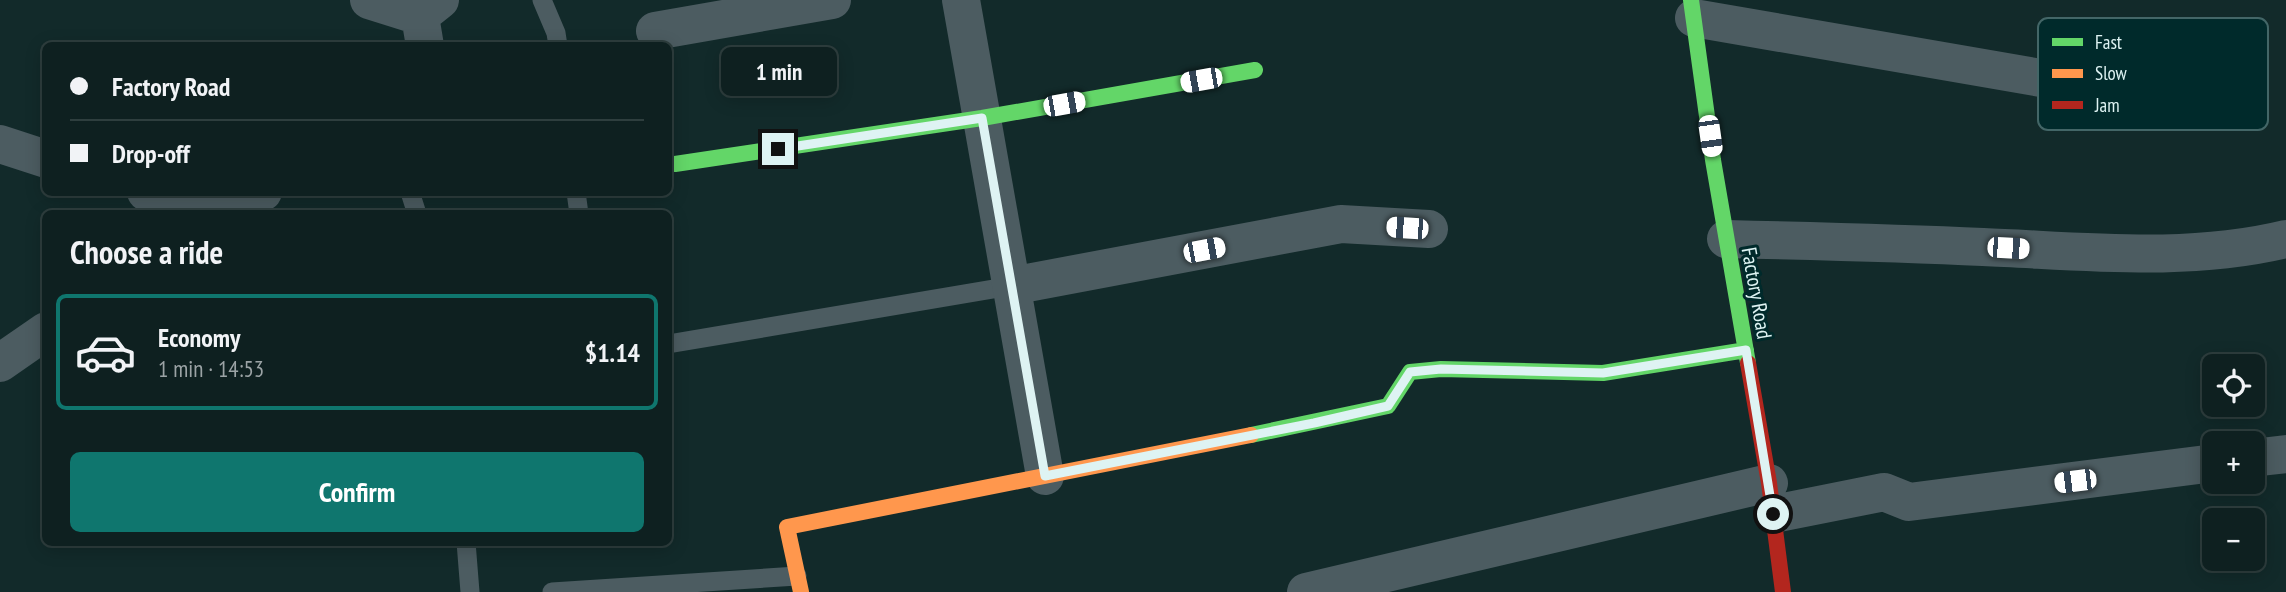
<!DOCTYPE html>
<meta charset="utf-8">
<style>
body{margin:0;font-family:"PT Sans Narrow",sans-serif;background:#172829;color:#f1f3f6;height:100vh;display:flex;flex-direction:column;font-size:26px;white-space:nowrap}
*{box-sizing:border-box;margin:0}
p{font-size:23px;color:#9ba3a5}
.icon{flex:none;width:38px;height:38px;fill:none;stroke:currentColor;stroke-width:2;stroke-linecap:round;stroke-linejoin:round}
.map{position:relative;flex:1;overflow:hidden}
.details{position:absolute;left:42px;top:210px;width:630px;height:336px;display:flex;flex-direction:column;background:#0e2020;border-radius:10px;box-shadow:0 4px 18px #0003,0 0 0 2px #2e3e3e}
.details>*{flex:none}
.hud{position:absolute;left:42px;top:42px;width:630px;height:154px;border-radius:10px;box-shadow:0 4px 18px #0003,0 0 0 2px #2e3e3e;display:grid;align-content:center;height:154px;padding:0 28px;background:#0e2020}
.controls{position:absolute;left:2202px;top:354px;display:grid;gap:14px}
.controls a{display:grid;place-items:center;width:63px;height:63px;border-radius:10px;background:#0e2020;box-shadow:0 4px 18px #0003,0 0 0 2px #2e3e3e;font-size:35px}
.end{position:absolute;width:32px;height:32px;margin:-16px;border:9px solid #def3f3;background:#111;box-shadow:0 0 0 4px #111}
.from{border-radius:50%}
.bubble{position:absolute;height:49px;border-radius:10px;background:#0e2020;box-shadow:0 4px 18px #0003,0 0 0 2px #2e3e3e;font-size:23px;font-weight:800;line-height:49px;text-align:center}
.car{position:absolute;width:21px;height:42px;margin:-21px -10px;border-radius:9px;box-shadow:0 0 5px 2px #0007;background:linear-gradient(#fff 24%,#345 0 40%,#fff 0 76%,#345 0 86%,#fff 0)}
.hud b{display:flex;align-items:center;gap:24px;height:66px;font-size:26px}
.hud b+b{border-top:2px solid #2e3e3e}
.hud i{width:18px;height:18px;background:#f1f3f6}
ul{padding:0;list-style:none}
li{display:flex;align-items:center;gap:21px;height:116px;margin:0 14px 10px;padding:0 14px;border:4px solid #2e3e3e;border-radius:10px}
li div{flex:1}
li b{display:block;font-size:26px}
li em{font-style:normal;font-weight:800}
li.selected{border-color:#0f766e}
li>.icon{width:63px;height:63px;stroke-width:1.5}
h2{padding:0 28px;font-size:32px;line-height:84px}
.action{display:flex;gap:14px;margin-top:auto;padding:14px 28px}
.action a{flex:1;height:80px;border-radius:10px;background:#0f766e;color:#fff;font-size:28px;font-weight:800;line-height:80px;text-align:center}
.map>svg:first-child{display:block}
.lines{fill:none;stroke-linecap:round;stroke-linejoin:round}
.lane{stroke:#4c5c61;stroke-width:19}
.street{stroke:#4c5c61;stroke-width:38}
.fast{stroke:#63d668;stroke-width:16}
.slow{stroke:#ff974d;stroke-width:16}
.jam{stroke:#b3261e;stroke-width:16}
.route{stroke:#def3f3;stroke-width:9}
.labels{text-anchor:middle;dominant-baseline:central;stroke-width:6;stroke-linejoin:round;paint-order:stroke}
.street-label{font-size:21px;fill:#def3f3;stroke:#002a2b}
.key{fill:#002a2b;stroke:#436667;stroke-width:2}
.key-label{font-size:19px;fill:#def3f3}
</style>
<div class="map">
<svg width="2286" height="592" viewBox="0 0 2286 592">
<rect width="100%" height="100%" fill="#122a2a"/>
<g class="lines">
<path class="lane" d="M542,0l14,33 2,13
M410,192l7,22
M576,192l3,22
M668,344l343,-58
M466,542l4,50
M552,592l245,-16"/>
<path class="street" d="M369,0l51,16
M961,0l84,476
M1694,18l457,79
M655,31l177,-31
M425,46l-5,-30 20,-16
M0,144l46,15
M146,192l63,22
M224,214l39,-22
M1726,239c86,2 172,4 257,8 101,4 204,16 303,-8
M1011,286l330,-62 88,5
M0,363l46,-32
M2252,458l34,-4
M1773,514l111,-22 25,10 305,-39
M1306,592l463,-109"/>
<path class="fast" d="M1691,0l22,160 35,203
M675,164l307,-46 273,-48
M1251,435l137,-29 22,-34 31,-3 162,4 143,-23"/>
<path class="slow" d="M801,592l-14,-65 464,-92"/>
<path class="jam" d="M1748,363l21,120 14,109"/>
</g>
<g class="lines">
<path class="route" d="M778,149l204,-31 63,358 269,-53 74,-17 22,-34 31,-3 162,4 143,-23 27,164"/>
</g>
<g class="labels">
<g class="street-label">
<text transform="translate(1757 293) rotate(80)">Factory Road</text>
</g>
</g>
<rect x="2038" y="18" width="230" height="112" rx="10" class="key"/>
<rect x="2052" y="38" width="31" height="8" fill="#63d668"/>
<rect x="2052" y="69" width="31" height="9" fill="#ff974d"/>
<rect x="2052" y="101" width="31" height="8" fill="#b3261e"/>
<g class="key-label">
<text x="2095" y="49">Fast</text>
<text x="2095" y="80">Slow</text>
<text x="2095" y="112">Jam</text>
</g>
</svg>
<div class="controls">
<a><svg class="icon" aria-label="locate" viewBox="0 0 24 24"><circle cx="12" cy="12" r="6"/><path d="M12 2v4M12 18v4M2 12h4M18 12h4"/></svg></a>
<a>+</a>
<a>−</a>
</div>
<i class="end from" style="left:1773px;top:514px"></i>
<i class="end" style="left:778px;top:149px"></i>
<div class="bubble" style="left:721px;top:47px;width:116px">1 min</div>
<i class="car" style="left:1201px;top:80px;rotate:260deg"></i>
<i class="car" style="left:1064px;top:104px;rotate:80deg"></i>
<i class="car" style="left:1710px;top:136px;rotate:172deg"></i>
<i class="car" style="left:1407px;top:228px;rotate:274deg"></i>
<i class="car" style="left:2008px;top:248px;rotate:93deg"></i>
<i class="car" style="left:1204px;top:250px;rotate:79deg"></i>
<i class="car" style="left:2075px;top:481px;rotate:263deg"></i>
<div class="hud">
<b><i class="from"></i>Factory Road</b>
<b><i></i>Drop-off</b>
</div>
<section class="details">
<h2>Choose a ride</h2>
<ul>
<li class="selected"><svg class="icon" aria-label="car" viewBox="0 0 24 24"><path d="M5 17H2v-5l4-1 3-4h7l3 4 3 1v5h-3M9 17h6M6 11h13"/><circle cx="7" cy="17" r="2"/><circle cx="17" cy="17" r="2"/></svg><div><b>Economy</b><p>1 min · 14:53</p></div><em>$1.14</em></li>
</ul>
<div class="action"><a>Confirm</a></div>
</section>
</div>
